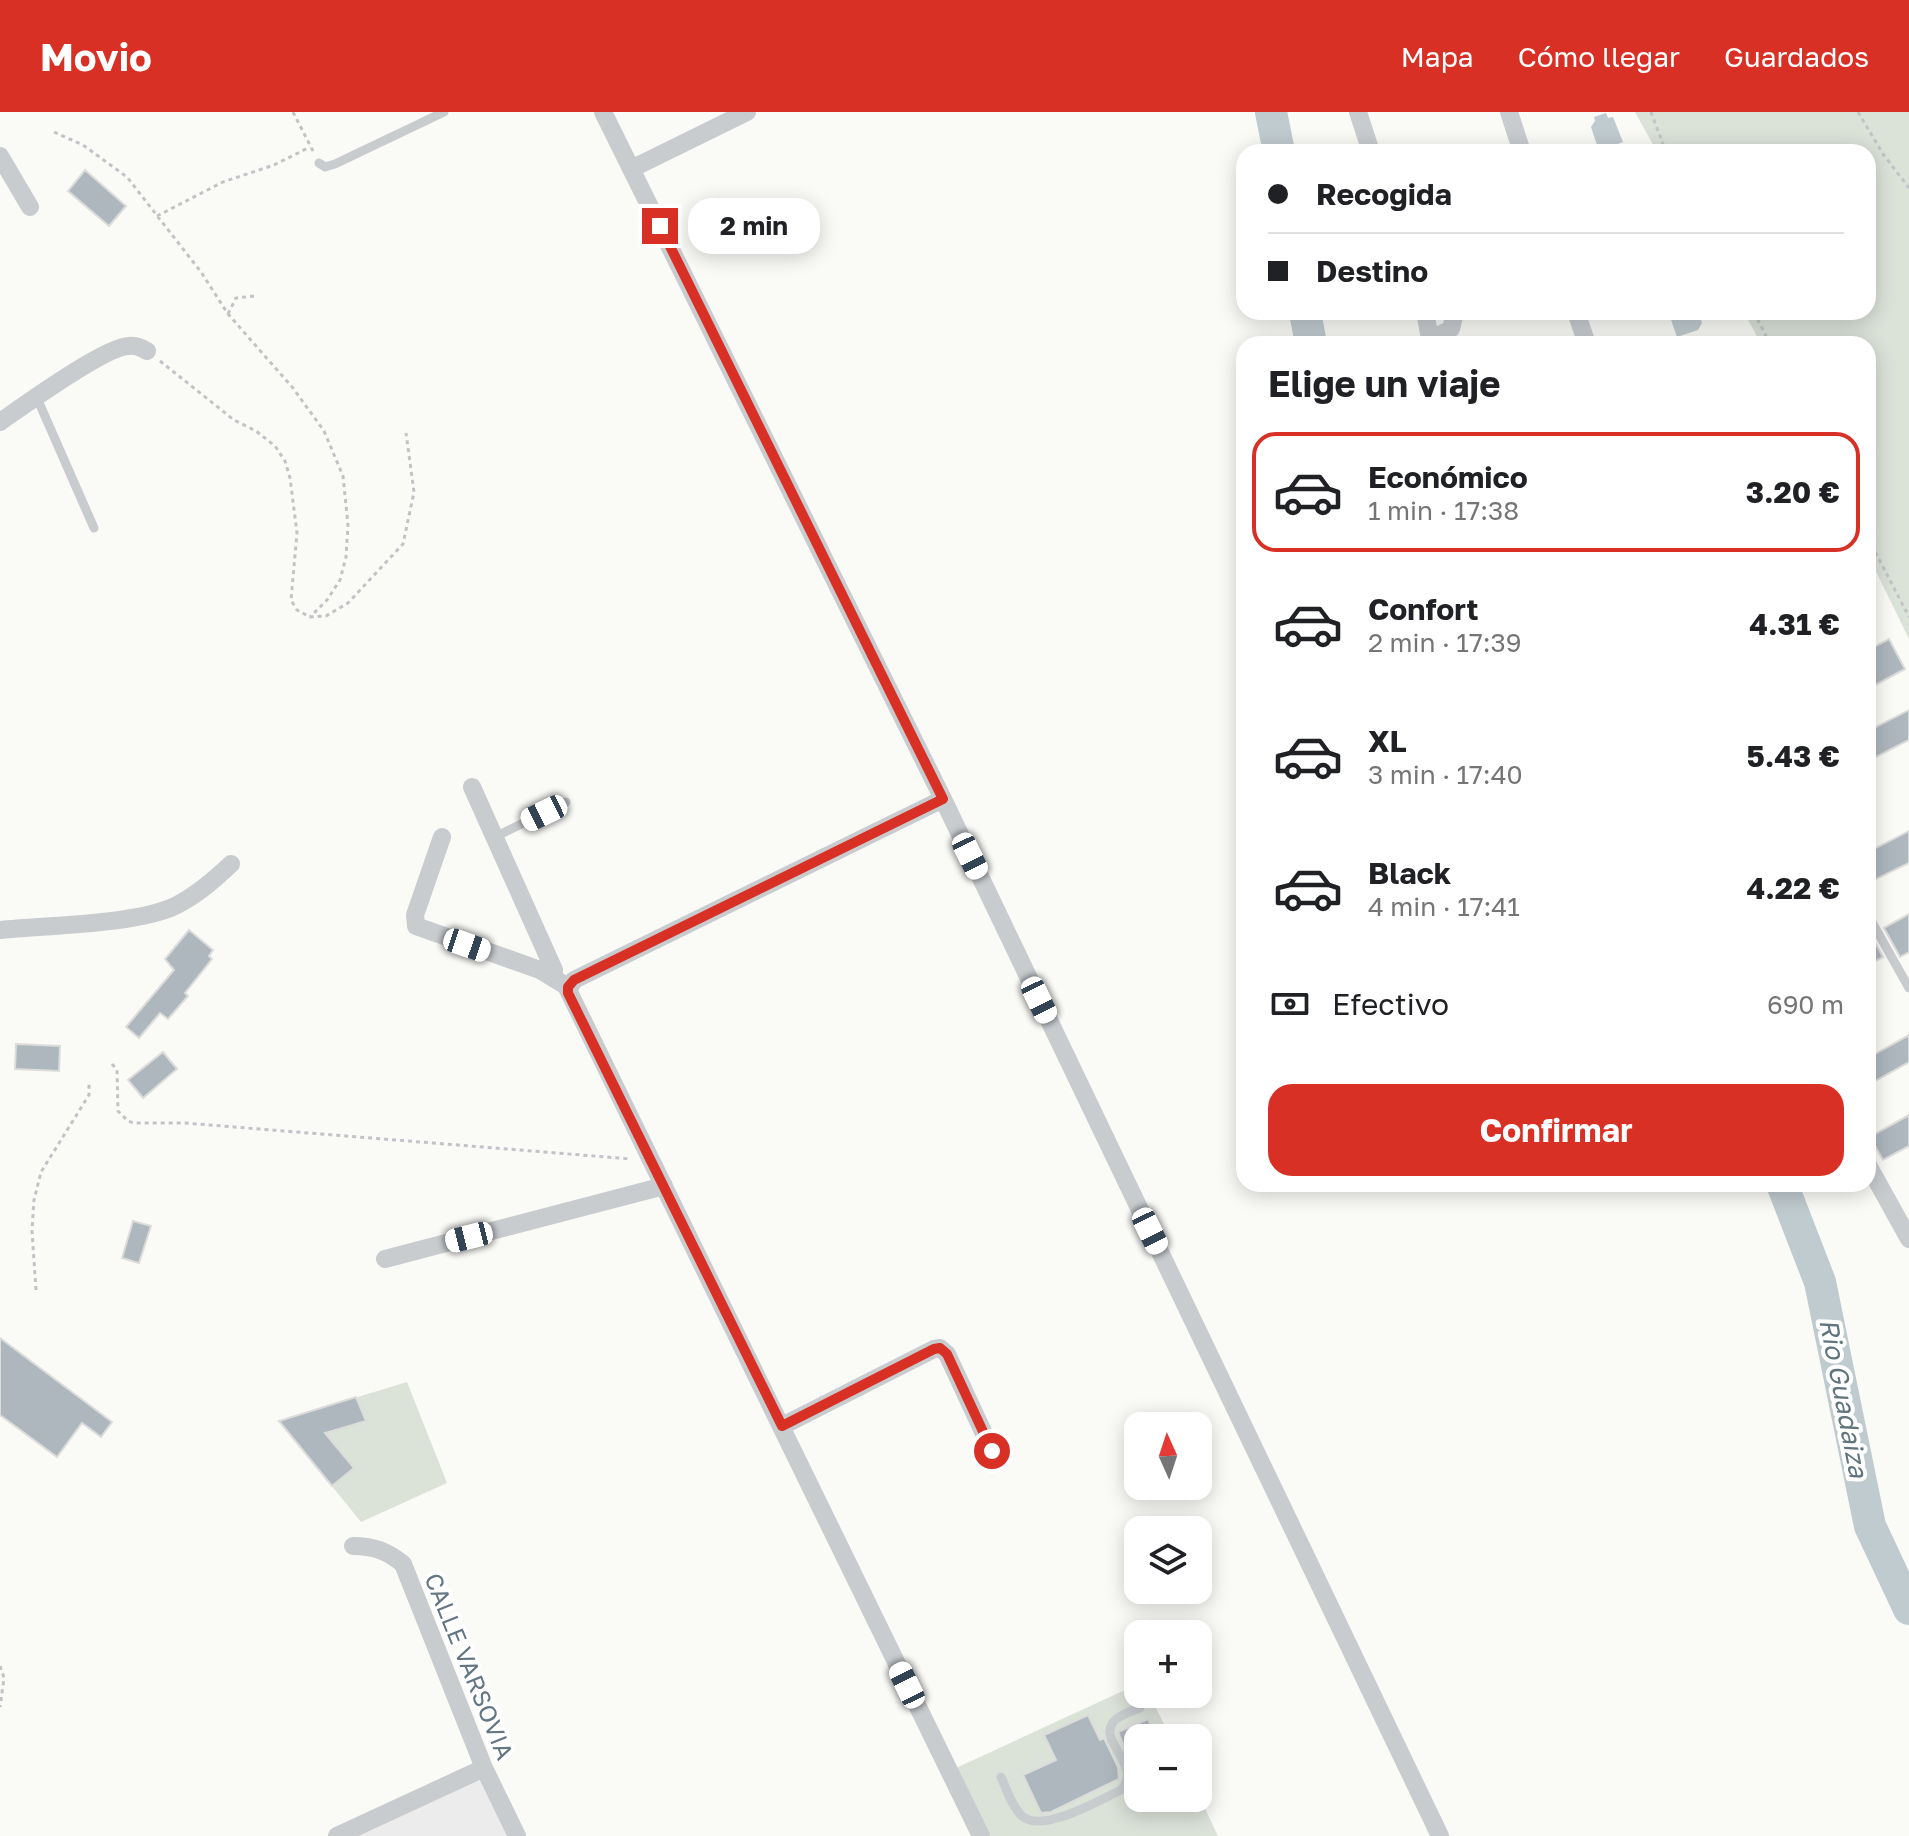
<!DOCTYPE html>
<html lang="es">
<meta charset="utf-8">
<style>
body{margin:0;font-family:"Golos Text",sans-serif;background:#f6f6f6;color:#202124;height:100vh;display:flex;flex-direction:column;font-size:30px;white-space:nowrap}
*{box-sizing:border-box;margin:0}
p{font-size:26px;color:#757577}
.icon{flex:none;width:44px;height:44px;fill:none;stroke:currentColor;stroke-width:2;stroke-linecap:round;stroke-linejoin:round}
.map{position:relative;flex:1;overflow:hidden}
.side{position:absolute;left:1236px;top:224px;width:640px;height:856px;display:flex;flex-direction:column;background:#fff;border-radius:24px;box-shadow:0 4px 20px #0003}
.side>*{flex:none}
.banner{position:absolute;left:1236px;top:32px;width:640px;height:176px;border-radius:24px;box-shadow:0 4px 20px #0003;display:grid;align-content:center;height:176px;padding:0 32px;background:#fff}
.needle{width:52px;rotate:357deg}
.controls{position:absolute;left:1124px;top:1300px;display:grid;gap:16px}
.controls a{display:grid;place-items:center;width:88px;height:88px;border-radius:16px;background:#fff;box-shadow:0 4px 20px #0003;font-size:40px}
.end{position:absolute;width:36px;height:36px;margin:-18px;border:10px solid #d93025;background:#fff;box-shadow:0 0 0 4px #fff}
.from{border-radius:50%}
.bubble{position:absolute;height:56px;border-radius:24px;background:#fff;box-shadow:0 4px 20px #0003;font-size:26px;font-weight:700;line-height:56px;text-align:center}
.car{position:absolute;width:24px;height:48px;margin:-24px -12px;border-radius:10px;box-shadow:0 0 6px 2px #0007;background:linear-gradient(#fff 24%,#345 0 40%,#fff 0 76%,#345 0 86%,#fff 0)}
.banner b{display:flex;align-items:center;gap:28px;height:76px;font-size:30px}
.banner b+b{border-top:2px solid #e0e0e0}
.banner i{width:20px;height:20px;background:#202124}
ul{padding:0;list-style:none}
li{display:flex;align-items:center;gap:24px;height:120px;margin:0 16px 12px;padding:0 16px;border:4px solid transparent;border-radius:24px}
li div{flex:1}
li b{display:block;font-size:30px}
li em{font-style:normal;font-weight:700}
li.active{border-color:#d93025}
li>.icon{width:72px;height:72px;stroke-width:1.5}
h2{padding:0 32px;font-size:36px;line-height:96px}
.pay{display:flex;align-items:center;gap:20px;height:88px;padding:0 32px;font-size:30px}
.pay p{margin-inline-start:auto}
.primary-button{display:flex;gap:16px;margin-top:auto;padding:16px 32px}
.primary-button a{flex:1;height:92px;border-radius:24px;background:#d93025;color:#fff;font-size:32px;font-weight:700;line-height:92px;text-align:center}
header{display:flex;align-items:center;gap:48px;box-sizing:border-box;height:112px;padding:0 40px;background:#d93025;color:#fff}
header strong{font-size:38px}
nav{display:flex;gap:44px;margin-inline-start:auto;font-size:28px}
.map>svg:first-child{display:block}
.built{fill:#ebeceb}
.green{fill:#dbe2d8}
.water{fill:#c0cbcf}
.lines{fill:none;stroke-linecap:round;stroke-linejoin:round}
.river{stroke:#c0cbcf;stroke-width:32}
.building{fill:#aeb7bd;stroke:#dcdcda;stroke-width:2}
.path{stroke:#c1c4c6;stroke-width:3;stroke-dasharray:4 4;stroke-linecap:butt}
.lane{stroke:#c8cccf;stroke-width:9}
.street{stroke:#c8cccf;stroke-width:18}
.route{stroke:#d93025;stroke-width:10}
.labels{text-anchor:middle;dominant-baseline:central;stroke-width:8;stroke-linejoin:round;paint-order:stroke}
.street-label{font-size:24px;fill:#647583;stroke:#fff}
.water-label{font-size:26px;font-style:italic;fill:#5f747c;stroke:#fff}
</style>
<header>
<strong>Movio</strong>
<nav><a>Mapa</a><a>Cómo llegar</a><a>Guardados</a></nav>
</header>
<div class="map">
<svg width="1909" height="1724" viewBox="0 0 1909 1724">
<rect width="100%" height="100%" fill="#fafaf7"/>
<path class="built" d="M484,1656l33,68h-180z"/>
<path class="green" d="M1635,0h274v527l-41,-84v-211h-107l-17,-32h124v-160h-211z
M407,1270l40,101 -86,39 -82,-101z
M1138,1572v10h11l22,44h-33v60h60v-4l20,42h-230l-32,-68z"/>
<path class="water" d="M1606,1l2,5 5,-1 10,25 -24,9 -8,-24 4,-6 -1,-4z
M1684,200l15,1 3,10 -4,7 -21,7 -7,-20z"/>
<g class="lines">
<path class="river" d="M1271,0l8,40
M1305,200l6,32
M1782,1072l38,98 50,244 39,83"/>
</g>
<path class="building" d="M85,58l41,36 -17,20 -41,-35z
M1889,527l16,30 -37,20v-39z
M1909,598v30l-41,21v-30z
M1909,719v32l-41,20v-31z
M1909,802v38l-9,5 -16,-29z
M189,818l24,20 -4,6 3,3 -27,34 3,3 -20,23 -8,-6 -21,25 -13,-11 48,-57 -9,-11z
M1871,823l12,22 -15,8v-28z
M1909,923v27l-41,23v-27z
M16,932l44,2 -1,25 -44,-2z
M163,940l14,17 -34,29 -15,-18z
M1909,1003v31l-26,14 -13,-23z
M133,1109l18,5 -12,37 -17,-5z
M0,1226l112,84 -11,15 -19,-14 -25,34 -57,-42z
M356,1285l10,24 -41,12 29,35 -22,18 -53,-65z
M1088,1603l12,25 4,-2 14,29 1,12 -68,33 -10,1 -18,-38 33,-15 -12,-25z
M1148,1607l9,19h-19v34l-3,1 -17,-41z"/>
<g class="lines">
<path class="path" d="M293,0l21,41
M1651,0l15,40
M1858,0l25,42 26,34
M54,20l29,13 44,32 74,95 27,42 65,74 31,43 19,45 5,49 -2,32 -6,23 -13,20 -17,17
M157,104l66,-34 51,-17 36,-18
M1754,200l16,32
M228,202l8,-16 18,-2
M160,249l74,59 22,11 19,15 10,15 5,17 7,55 -6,67 6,10 13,7 16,-1 22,-13 55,-59 11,-52 -8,-59
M1868,426l41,79
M112,952l5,6 1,41 10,10 6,2h51l446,36
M36,1178l-4,-59 2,-31 7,-28 48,-77v-14
M0,1554l4,12 -4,29"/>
<path class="lane" d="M319,51l6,4 10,-3 109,-52
M37,286l57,130
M495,725l71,-35
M1868,803l41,73
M1001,1665c6,13 11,30 21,39 20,18 77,-16 99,-26 22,-23 -21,-47 -9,-66 4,-8 20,-13 28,-16"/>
<path class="street" d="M603,0l340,687 497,1037
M1358,0l13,40
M1509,0l13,40
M0,44l30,51
M631,57l116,-57
M1425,200l6,32
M1576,200l11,32
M1430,228l21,-11 4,-17
M0,310c23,-16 106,-76 129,-76 7,-1 13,2 18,5
M472,675l82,183v9
M943,687l-369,181 -6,10 413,846
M442,725l-27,78 1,11 124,44 28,17
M0,818c46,-5 138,-5 177,-25 21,-11 37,-25 54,-41
M1868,1053l41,74
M385,1147l279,-73
M782,1314l152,-77 6,-1 7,6 45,97
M353,1434c21,0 34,5 50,18l81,204 33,68
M337,1724l147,-68"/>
</g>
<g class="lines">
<path class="route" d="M660,114l283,573 -369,181 -6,7v6l214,433 152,-77 6,-1 7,6 45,97"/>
</g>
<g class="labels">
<g class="street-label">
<text transform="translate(470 1554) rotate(68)">CALLE VARSOVIA</text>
</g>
<g class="water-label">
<text transform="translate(1844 1286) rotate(79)">Rio Guadaiza</text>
</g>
</g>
</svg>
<div class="controls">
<a><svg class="needle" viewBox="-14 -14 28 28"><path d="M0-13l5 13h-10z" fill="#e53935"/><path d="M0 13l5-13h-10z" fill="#757577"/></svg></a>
<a><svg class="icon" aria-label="layers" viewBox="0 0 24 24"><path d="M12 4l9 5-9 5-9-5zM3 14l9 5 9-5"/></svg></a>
<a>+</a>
<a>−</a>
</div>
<i class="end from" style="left:992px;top:1339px"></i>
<i class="end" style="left:660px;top:114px"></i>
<div class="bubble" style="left:688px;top:86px;width:132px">2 min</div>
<i class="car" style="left:544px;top:701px;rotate:244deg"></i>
<i class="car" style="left:970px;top:744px;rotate:154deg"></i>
<i class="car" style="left:467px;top:833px;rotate:109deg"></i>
<i class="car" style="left:1039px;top:888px;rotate:154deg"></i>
<i class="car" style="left:1150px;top:1119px;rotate:154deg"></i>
<i class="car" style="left:469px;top:1125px;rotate:256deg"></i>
<i class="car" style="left:907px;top:1573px;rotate:334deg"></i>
<div class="banner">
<b><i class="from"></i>Recogida</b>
<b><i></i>Destino</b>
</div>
<section class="side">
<h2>Elige un viaje</h2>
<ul>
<li class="active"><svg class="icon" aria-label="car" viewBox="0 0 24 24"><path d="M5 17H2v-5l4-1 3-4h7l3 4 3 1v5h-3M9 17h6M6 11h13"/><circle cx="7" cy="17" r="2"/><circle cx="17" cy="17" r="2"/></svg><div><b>Económico</b><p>1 min · 17:38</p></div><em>3.20 €</em></li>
<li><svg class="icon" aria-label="car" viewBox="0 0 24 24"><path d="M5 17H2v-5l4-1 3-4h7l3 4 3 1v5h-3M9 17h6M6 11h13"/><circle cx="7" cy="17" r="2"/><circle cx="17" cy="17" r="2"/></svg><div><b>Confort</b><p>2 min · 17:39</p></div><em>4.31 €</em></li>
<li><svg class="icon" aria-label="car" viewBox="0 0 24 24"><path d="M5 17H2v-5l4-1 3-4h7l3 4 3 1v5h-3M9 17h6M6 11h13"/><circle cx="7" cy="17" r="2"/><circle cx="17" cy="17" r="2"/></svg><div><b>XL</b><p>3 min · 17:40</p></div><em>5.43 €</em></li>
<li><svg class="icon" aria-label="car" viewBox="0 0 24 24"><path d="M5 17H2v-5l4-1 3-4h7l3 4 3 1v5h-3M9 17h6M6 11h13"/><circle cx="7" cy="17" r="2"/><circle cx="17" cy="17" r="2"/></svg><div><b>Black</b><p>4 min · 17:41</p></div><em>4.22 €</em></li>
</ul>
<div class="pay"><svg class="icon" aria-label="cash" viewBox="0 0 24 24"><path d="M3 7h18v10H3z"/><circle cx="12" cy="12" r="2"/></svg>Efectivo<p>690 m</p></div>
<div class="primary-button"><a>Confirmar</a></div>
</section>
</div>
